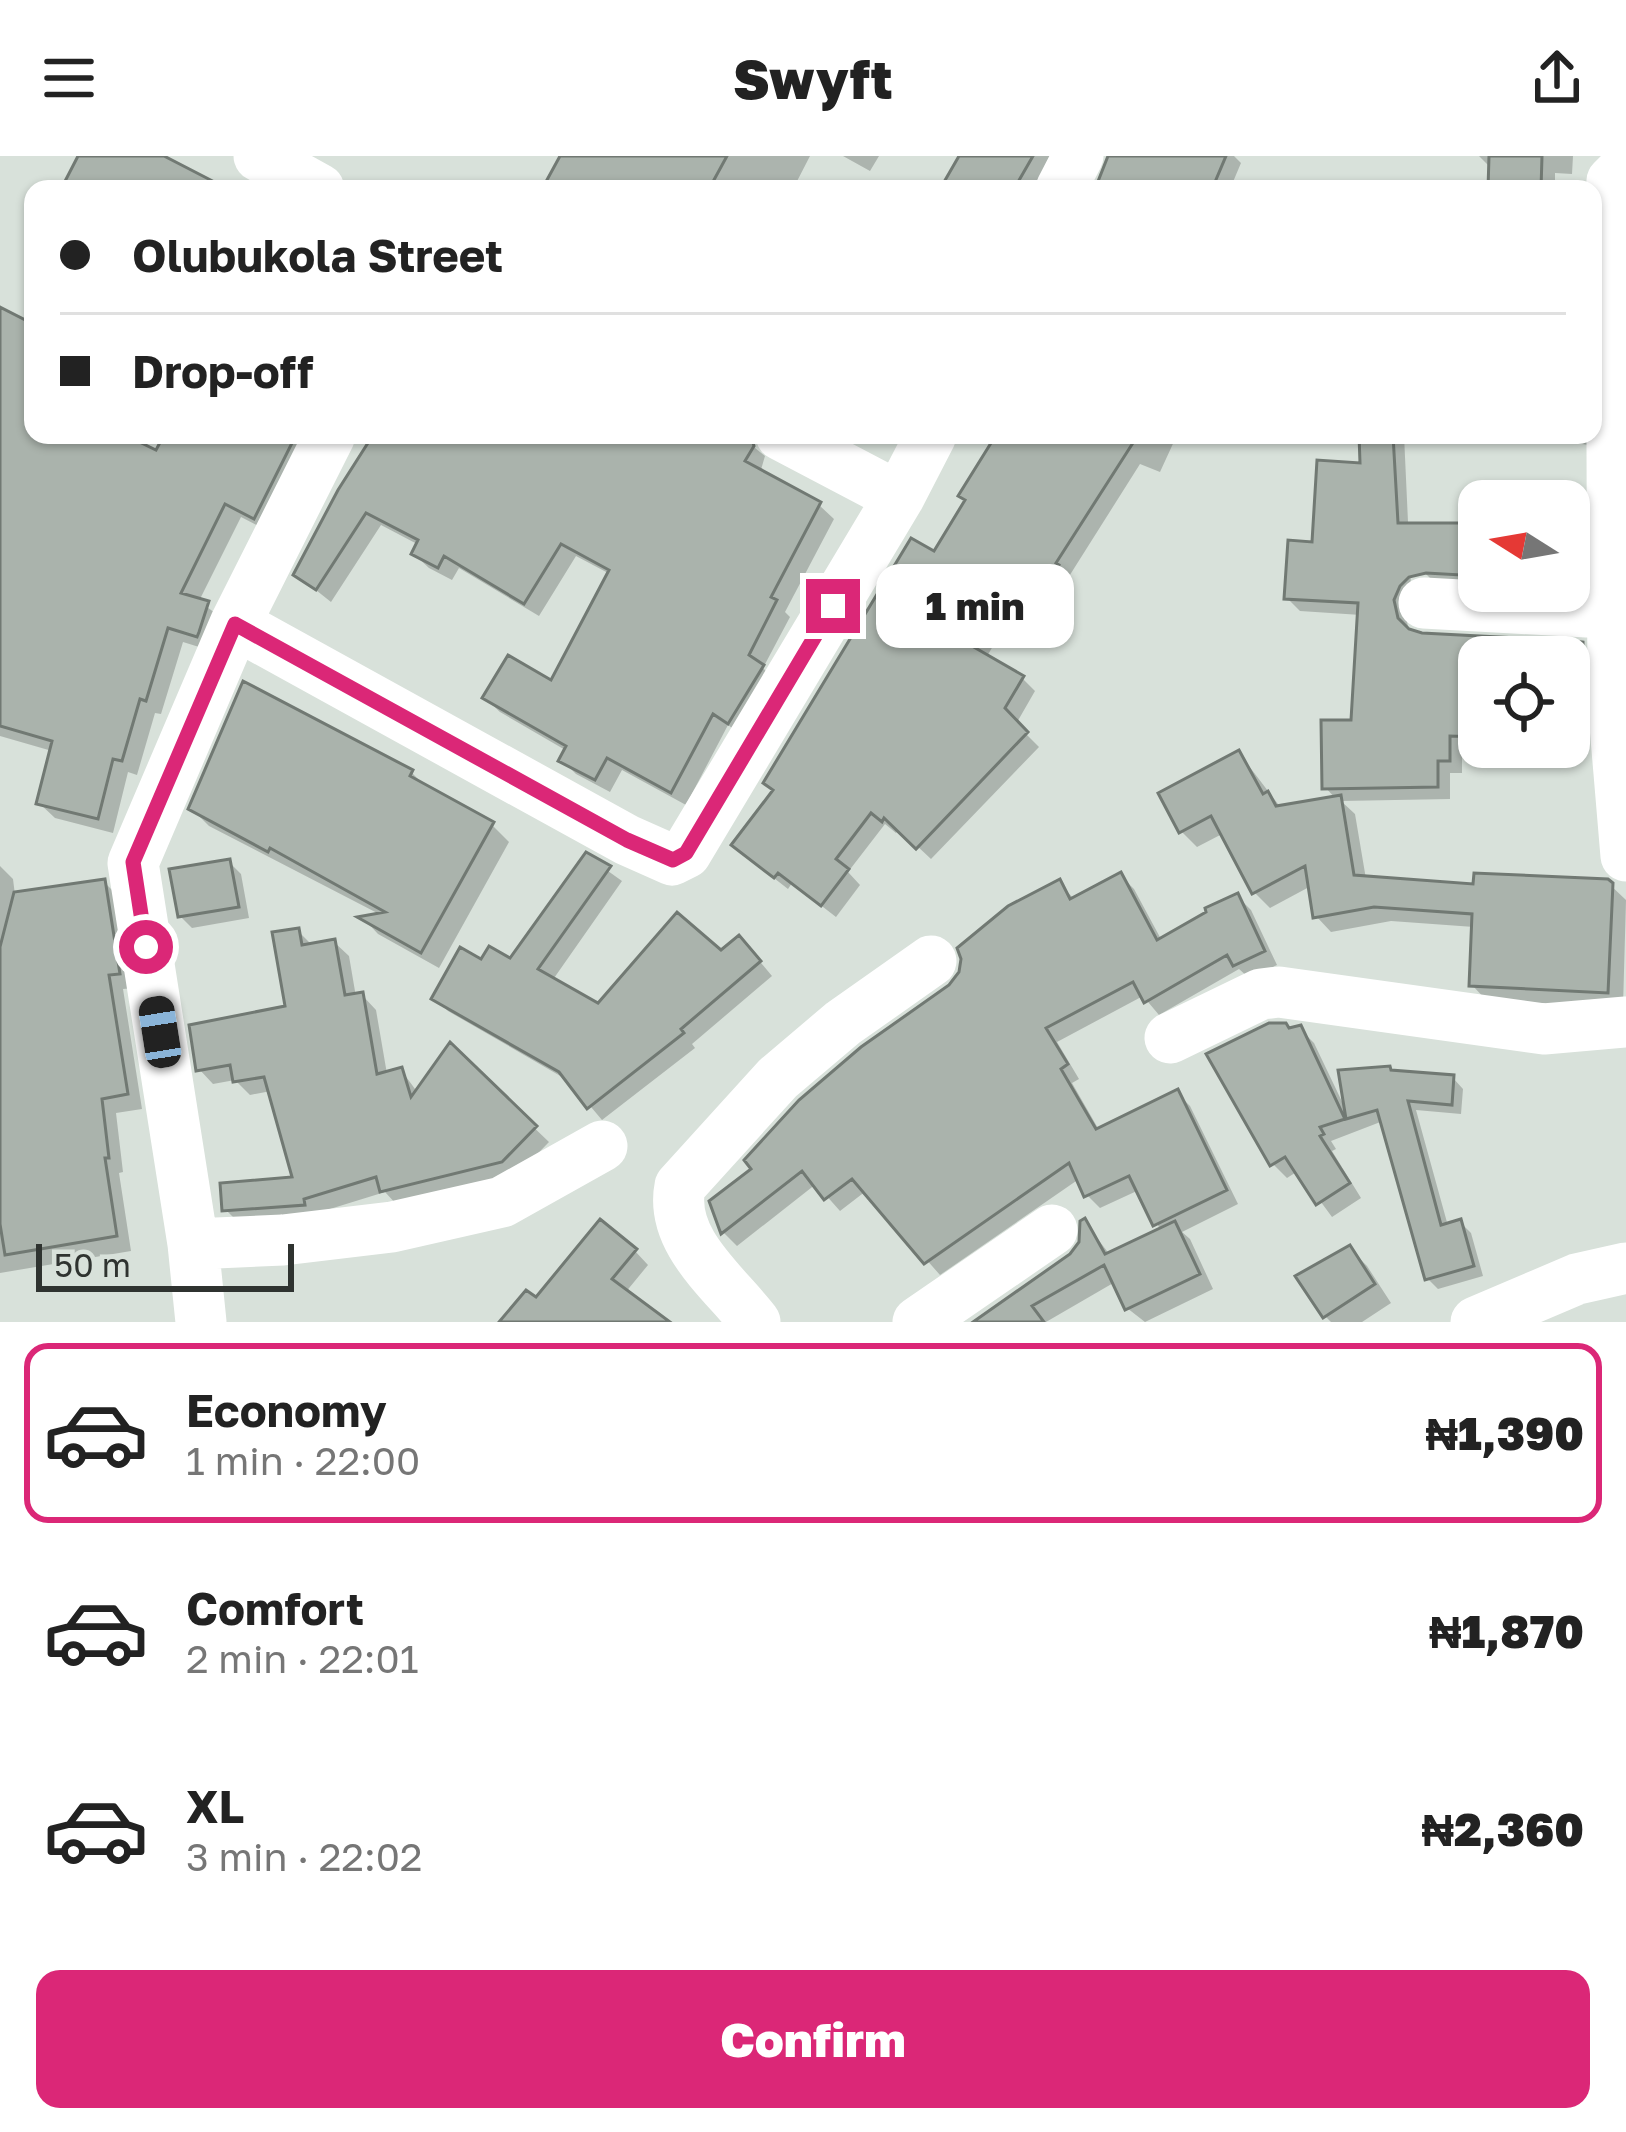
<!DOCTYPE html>
<meta charset="utf-8">
<style>
body{margin:0;font-family:"Golos Text",sans-serif;background:#f2f2f2;color:#222;height:100vh;display:flex;flex-direction:column;font-size:45px;white-space:nowrap}
*{box-sizing:border-box;margin:0}
p{font-size:39px;color:#767676}
.icon{flex:none;width:66px;height:66px;fill:none;stroke:currentColor;stroke-width:2;stroke-linecap:round;stroke-linejoin:round}
.map{position:relative;height:1166px;overflow:hidden}
.drawer{display:flex;flex-direction:column;background:#fff;flex:1}
.drawer>*{flex:none}
.top-card{position:absolute;left:24px;top:24px;width:1578px;height:264px;border-radius:24px;box-shadow:0 3px 9px #0004;display:grid;align-content:center;height:264px;padding:0 36px;background:#fff}
.needle{width:78px;rotate:281deg}
.fabs{position:absolute;left:1458px;top:324px;display:grid;gap:24px}
.fabs a{display:grid;place-items:center;width:132px;height:132px;border-radius:24px;background:#fff;box-shadow:0 3px 9px #0004;font-size:60px}
.scale{position:absolute;left:36px;bottom:30px;width:258px;box-sizing:border-box;padding-left:12px;border:6px solid #2f3330;border-top:0;font-size:33px;line-height:42px;white-space:nowrap;color:#2f3330;-webkit-text-stroke:9px #d8e1da;paint-order:stroke}
.end{position:absolute;width:54px;height:54px;margin:-27px;border:15px solid #db2777;background:#fff;box-shadow:0 0 0 6px #fff}
.from{border-radius:50%}
.bubble{position:absolute;height:84px;border-radius:24px;background:#fff;box-shadow:0 3px 9px #0004;font-size:39px;font-weight:800;line-height:84px;text-align:center}
.car{position:absolute;width:36px;height:72px;margin:-36px -18px;border-radius:15px;box-shadow:0 0 9px 3px #0007;background:linear-gradient(#222 24%,#8ab4d8 0 40%,#222 0 76%,#8ab4d8 0 86%,#222 0)}
.top-card b{display:flex;align-items:center;gap:42px;height:114px;font-size:45px}
.top-card b+b{border-top:3px solid #e0e0e0}
.top-card i{width:30px;height:30px;background:#222}
ul{padding:21px 0 0;list-style:none}
li{display:flex;align-items:center;gap:36px;height:180px;margin:0 24px 18px;padding:0 12px;border:6px solid transparent;border-radius:24px}
li div{flex:1}
li b{display:block;font-size:45px}
li em{font-style:normal;font-weight:800}
li.selected{border-color:#db2777}
li>.icon{width:108px;height:108px;stroke-width:1.5}
.button{display:flex;gap:24px;margin-top:auto;padding:24px 36px}
.button a{flex:1;height:138px;border-radius:24px;background:#db2777;color:#fff;font-size:48px;font-weight:800;line-height:138px;text-align:center}
header{display:flex;justify-content:space-between;align-items:center;height:156px;padding:0 36px;background:#fff;font-size:54px;font-weight:800}
.map>svg:first-child{display:block}
.shadow{fill:#0003}
.building{fill:#aab3ac;stroke:#717973;stroke-width:3}
.lines{fill:none;stroke-linecap:round;stroke-linejoin:round}
.minor{stroke:#fff;stroke-width:51}
.route{stroke:#db2777;stroke-width:15}
</style>
<header><svg class="icon" aria-label="menu" viewBox="0 0 24 24"><path d="M4 6h16M4 12h16M4 18h16"/></svg>Swyft<svg class="icon" aria-label="share" viewBox="0 0 24 24"><path d="M12 15V3M7 8l5-5 5 5M5 13v7h14v-7"/></svg></header>
<div class="map">
<svg width="1626" height="1166" viewBox="0 0 1626 1166">
<rect width="100%" height="100%" fill="#d8e1da"/>
<path class="shadow" d="M562,0h248l-17,33h-250z
M843,0h36l-9,15z
M963,0h96l-22,33h-93z
M1108,0h126l7,7 -11,26h-131z
M1479,0h94l-1,18 -17,-1v16h-64l1,-20z
M0,159l33,13v107h86l37,19 10,-19h122l22,19 -40,78 -29,-15 -42,84 24,18 -11,32 -29,-9 -22,72 -6,-1 -18,62 -9,-3 -15,61 -58,-15 -16,-15 13,-52 -52,-15z
M390,279h349l26,21 -5,17 59,32 15,14 -49,93 5,5 -27,51 13,14 -33,54 -15,-11 -42,80 -64,-35 -12,22 -34,-18 -14,-14 5,-9 -67,-39 -15,-14 67,-14 58,-110 -34,-18 -37,60 -80,-48 -7,12 -23,-12 -15,-14 5,-9 -38,-20 -50,77 -34,-27z
M999,279h178l-17,37 -20,-8 -72,114 3,3 -18,29 -29,-17 -38,65 36,20 13,13 -19,33 23,23 -108,112 -32,-30 -3,4 -11,-9 -37,48 12,13 -24,32 -44,-34 -4,6 -40,-31 28,-66 159,-236 32,-55z
M1362,279h42l7,152 -5,30 3,14 13,5 93,5 14,13 -50,3v90h43v3l-60,-3v26h-12v26l-109,2 14,13 11,65 110,8 131,-5 19,18 -3,107 -136,-6 -15,-16 2,-58 -83,-6 -60,11 -15,-16 -5,-30 -41,22 -15,-15 -31,-60 -27,14 -15,-15 -20,-38 77,-41 42,55 55,-9 -11,-12 29,-64 7,-108 -61,-4 -13,-13 77,-132z
M1516,279h77l3,11z
M1569,365h12l16,16v58l-28,-4z
M1479,370v64l-38,-1 -16,-16z
M1581,489l14,13v60l-26,-1v-33l9,1z
M412,617l16,16 64,36 17,17 -70,126 -61,-34 -14,-15 19,-3 -174,-90 -17,-17z
M587,700l35,25 -70,100 46,26 123,-53 31,-2 20,24 -80,68 3,4 -93,72 -33,-39 -121,-70 -13,-13 48,-35 28,-1z
M229,706l12,12 8,44 -57,10 -12,-12z
M0,710l13,13 2,16 89,-13 16,16 14,90 -11,1 19,120 -26,4 7,59 -4,1 12,78 -131,22z
M1121,720l13,13 28,52 75,-45 14,14 26,55 -28,13 -10,-9 -80,46 -16,-19 -86,46 22,37 -7,4 27,47 78,-37 13,13 48,98 -56,28 8,7 23,50 -68,33 -18,-14 -12,-26 -69,40h-70l95,-65 11,-14 2,-22 26,34 51,-24 -22,-41 -39,18 -13,-13 -8,-16 -139,96 -74,-84 -26,20 -24,-27 -79,62 -13,-13 -11,-28 346,-322 16,17z
M298,775l15,15 21,-4 15,14 7,41 6,-2 14,15 11,64 14,-4 17,23 32,-46 99,95 -32,33 -120,30 -12,-13 -68,21 -77,11 -15,-15 71,-29 -25,-89 -21,4 -15,-15 -22,4 -14,-15 90,-61z
M1300,873l14,14 32,67 47,-37 60,5 10,11 -2,25 -45,-4 32,116 12,-4 11,11 12,43 -45,13 -11,-11 -44,-157 -52,20 5,8 -4,2 29,47 -29,19 -34,-46 -11,7 -14,-14 17,-133z
M1349,1092l18,18 24,37 -29,19h-31l-6,-6z
M635,1095l13,14 -23,28 -89,8z"/>
<path class="building" d="M78,0h86l64,33h-167z
M560,0h167l-18,33h-167z
M959,0h74l-19,33h-74z
M1108,0h118l-14,33h-117z
M1489,0h53l-1,33h-53z
M0,151l33,17v111h92l31,15 8,-15h132l-42,84 -29,-15 -44,89 28,8 -10,31 -2,5 -29,-9 -22,73 -6,-2 -18,62 -9,-2 -15,60 -62,-15 16,-63 -52,-15z
M373,279h378l3,11 -9,15 76,41 -50,95 6,3 -28,55 15,10 -36,59 -15,-10 -42,79 -64,-35 -12,22 -37,-19 8,-15 -84,-48 26,-43 43,25 58,-110 -48,-26 -37,60 -80,-48 -6,12 -27,-14 7,-14 -52,-27 -50,77 -23,-15 45,-85z
M996,279h142l-82,128 3,2 -20,34 -29,-17 -38,64 52,30 -19,32 23,24 -112,117 -32,-31 -2,4 -11,-9 -35,46 13,10 -28,37 -43,-33 -4,5 -43,-33 42,-55 -10,-7 148,-245 23,13 31,-51 -7,-4z
M1359,279h34l5,88h81v53l-53,-3 -17,4 -9,9 -6,14 4,18 11,11 13,4 95,5 -2,19h-36v80l-29,-1v25h-12v26l-116,2 -1,-69h30l7,-117 -74,-4 4,-59 24,2 5,-82 43,3z
M1569,362h13l1,63h-14z
M1573,485l10,1v64h-7z
M243,525l170,89 -3,6 84,46 -73,131 -64,-36 28,-5 -115,-64 -2,4 -80,-43z
M1239,594l24,44 5,-3 8,15 65,-11 13,80 119,9 1,-11 134,6 5,4 -5,110 -139,-7 3,-72 -98,-7 -61,11 -8,-52 -53,28 -41,-78 -32,17 -21,-40z
M586,696l25,14 -73,103 60,34 79,-91 44,38 18,-15 22,26 -80,68 3,4 -97,76 -28,-37 -128,-73 29,-52 21,12 8,-13 21,12z
M230,703l9,48 -61,10 -9,-48z
M1121,716l36,68 49,-28 -1,-4 33,-15 27,58 -32,15 -6,-11 -83,48 -11,-21 -87,46 22,36 -7,5 35,60 82,-40 49,101 -74,36 -24,-50 -45,21 -15,-34 -145,101 -72,-85 -28,21 -22,-29 -81,63 -12,-33 42,-32 -7,-9 55,-60 62,-53 88,-62 10,-13 2,-13 -4,-11 51,-42 52,-27 10,20z
M105,723l15,95 -11,1 19,119 -26,5 7,59h-4l12,78 -112,19 -5,-31v-277l14,-55z
M299,772l3,17 33,-6 10,56 18,-3 14,82 25,-7 9,30 39,-55 87,84 -35,36 -122,30 -4,-15 -72,22 1,6 -83,6 -2,-28 72,-6 -28,-100 -31,5 -3,-17 -34,6 -7,-46 96,-19 -13,-74z
M1269,867h17l3,5 12,-3 44,94 -25,8 4,7 -4,2 30,47 -34,22 -31,-48 -15,9 -64,-112z
M1390,910l1,4 63,5 -2,30 -44,-4 33,124 20,-6 13,47 -49,14 -48,-170 -31,9 -8,-49z
M1085,1062l20,36 70,-33 25,53 -75,36 -21,-45 -72,41 12,16h-71l97,-68 9,-12 1,-21z
M600,1063l37,30 -25,30 58,43h-171l27,-32 10,7z
M1350,1089l25,39 -52,34 -28,-42z"/>
<g class="lines">
<path class="minor" d="M259,0l60,33
M1626,11l-14,14 -1,13 2,508 13,154
M1061,33l17,-33
M781,279l118,62
M1424,447l163,9 39,-6
M235,468l392,216 45,20 14,-7 213,-356 32,-62
M1170,882l91,-44 18,-2 265,37 82,-7
M193,1088l90,-4 109,-13 110,-25 100,-56
M201,1166l-8,-78 -60,-381 102,-239 95,-189
M755,1166c-31,-40 -86,-81 -75,-136l98,-108 65,-55 88,-62
M918,1166l134,-92
M1476,1166l101,-43 49,-11"/>
</g>
<g class="lines">
<path class="route" d="M146,791l-13,-85 102,-238 392,216 46,20 13,-7 147,-247"/>
</g>
</svg>
<div class="fabs">
<a><svg class="needle" viewBox="-14 -14 28 28"><path d="M0-13l5 13h-10z" fill="#e53935"/><path d="M0 13l5-13h-10z" fill="#767676"/></svg></a>
<a><svg class="icon" aria-label="locate" viewBox="0 0 24 24"><circle cx="12" cy="12" r="6"/><path d="M12 2v4M12 18v4M2 12h4M18 12h4"/></svg></a>
</div>
<div class="scale">50 m</div>
<i class="end from" style="left:146px;top:791px"></i>
<i class="end" style="left:833px;top:450px"></i>
<div class="bubble" style="left:876px;top:408px;width:198px">1 min</div>
<i class="car" style="left:160px;top:876px;rotate:351deg"></i>
<div class="top-card">
<b><i class="from"></i>Olubukola Street</b>
<b><i></i>Drop-off</b>
</div>
</div>
<section class="drawer">
<ul>
<li class="selected"><svg class="icon" aria-label="car" viewBox="0 0 24 24"><path d="M5 17H2v-5l4-1 3-4h7l3 4 3 1v5h-3M9 17h6M6 11h13"/><circle cx="7" cy="17" r="2"/><circle cx="17" cy="17" r="2"/></svg><div><b>Economy</b><p>1 min · 22:00</p></div><em>₦1,390</em></li>
<li><svg class="icon" aria-label="car" viewBox="0 0 24 24"><path d="M5 17H2v-5l4-1 3-4h7l3 4 3 1v5h-3M9 17h6M6 11h13"/><circle cx="7" cy="17" r="2"/><circle cx="17" cy="17" r="2"/></svg><div><b>Comfort</b><p>2 min · 22:01</p></div><em>₦1,870</em></li>
<li><svg class="icon" aria-label="car" viewBox="0 0 24 24"><path d="M5 17H2v-5l4-1 3-4h7l3 4 3 1v5h-3M9 17h6M6 11h13"/><circle cx="7" cy="17" r="2"/><circle cx="17" cy="17" r="2"/></svg><div><b>XL</b><p>3 min · 22:02</p></div><em>₦2,360</em></li>
</ul>
<div class="button"><a>Confirm</a></div>
</section>
